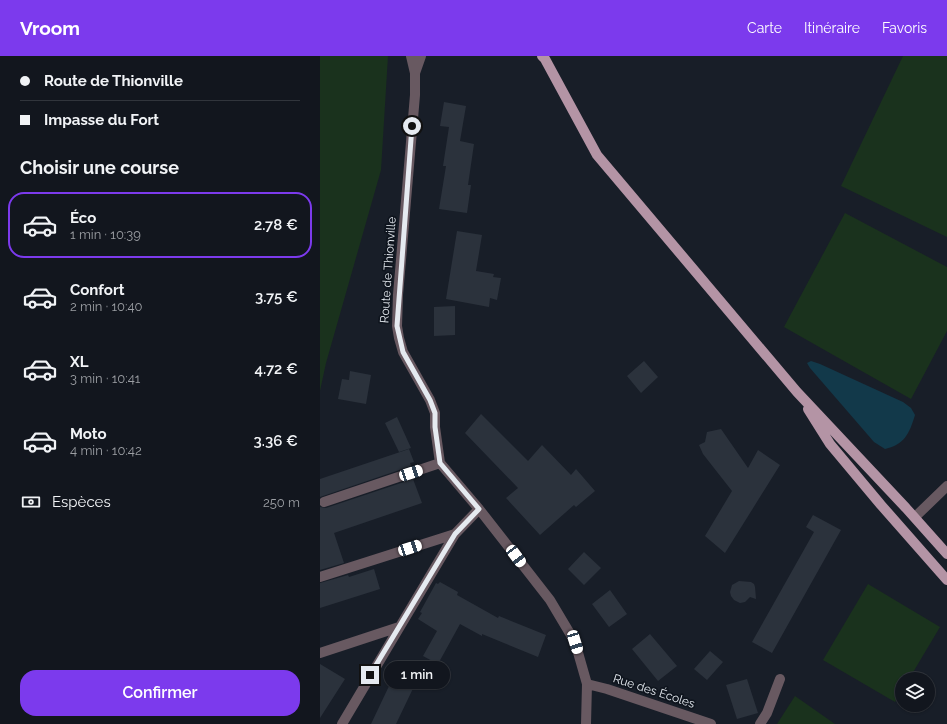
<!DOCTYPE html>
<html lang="fr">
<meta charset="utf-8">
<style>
body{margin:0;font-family:Raleway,sans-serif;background:#1f232b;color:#f1f3f6;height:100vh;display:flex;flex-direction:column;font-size:15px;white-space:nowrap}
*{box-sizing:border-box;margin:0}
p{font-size:13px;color:#9c9fa4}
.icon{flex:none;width:22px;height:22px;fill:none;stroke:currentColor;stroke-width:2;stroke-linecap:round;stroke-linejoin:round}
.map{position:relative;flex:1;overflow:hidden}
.side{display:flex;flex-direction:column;background:#12161e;width:320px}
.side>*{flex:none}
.guide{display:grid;align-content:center;height:88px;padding:0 20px;background:#12161e}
.controls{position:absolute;left:575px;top:616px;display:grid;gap:8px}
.controls a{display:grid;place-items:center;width:40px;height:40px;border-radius:50%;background:#12161e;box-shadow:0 1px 3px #0004,0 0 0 1px #31353c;font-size:20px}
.end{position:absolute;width:18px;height:18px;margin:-9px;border:5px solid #e5eaf0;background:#111;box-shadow:0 0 0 2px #111}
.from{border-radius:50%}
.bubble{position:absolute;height:28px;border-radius:14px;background:#12161e;box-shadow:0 1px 3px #0004,0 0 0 1px #31353c;font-size:13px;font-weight:600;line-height:28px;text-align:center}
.car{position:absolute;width:12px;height:24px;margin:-12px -6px;border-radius:5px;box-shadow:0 0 3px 1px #0007;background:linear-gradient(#fff 24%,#345 0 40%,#fff 0 76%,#345 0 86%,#fff 0)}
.guide b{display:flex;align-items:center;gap:14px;height:38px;font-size:15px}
.guide b+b{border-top:1px solid #31353c}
.guide i{width:10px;height:10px;background:#f1f3f6}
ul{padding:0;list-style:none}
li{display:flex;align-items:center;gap:12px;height:66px;margin:0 8px 6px;padding:0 12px;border:2px solid transparent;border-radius:16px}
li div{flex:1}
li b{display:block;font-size:15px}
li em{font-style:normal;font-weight:600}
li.selected{border-color:#7c3aed}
li>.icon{width:36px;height:36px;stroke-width:1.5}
h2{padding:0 20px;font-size:18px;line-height:48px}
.pay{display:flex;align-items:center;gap:10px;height:44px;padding:0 20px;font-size:15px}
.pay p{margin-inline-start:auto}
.button{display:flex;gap:8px;margin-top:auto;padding:8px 20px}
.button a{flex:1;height:46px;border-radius:16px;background:#7c3aed;color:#fff;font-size:16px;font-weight:600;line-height:46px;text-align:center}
header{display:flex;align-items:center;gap:24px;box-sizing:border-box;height:56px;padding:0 20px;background:#7c3aed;color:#fff}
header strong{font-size:19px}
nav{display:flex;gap:22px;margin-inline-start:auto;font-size:14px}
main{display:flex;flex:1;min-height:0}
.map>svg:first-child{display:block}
.green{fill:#1a321d}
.water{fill:#12394a}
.building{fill:#2b323c}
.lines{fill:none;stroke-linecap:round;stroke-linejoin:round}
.minor{stroke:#685961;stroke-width:10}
.major{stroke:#b494a5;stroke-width:10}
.route{stroke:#e5eaf0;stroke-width:5}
.labels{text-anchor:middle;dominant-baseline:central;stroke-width:3.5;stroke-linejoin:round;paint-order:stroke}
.street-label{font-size:12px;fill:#e5eaf0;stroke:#0f151e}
</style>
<header>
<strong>Vroom</strong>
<nav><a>Carte</a><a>Itinéraire</a><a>Favoris</a></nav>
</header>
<main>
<section class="side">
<div class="guide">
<b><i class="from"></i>Route de Thionville</b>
<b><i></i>Impasse du Fort</b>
</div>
<h2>Choisir une course</h2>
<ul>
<li class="selected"><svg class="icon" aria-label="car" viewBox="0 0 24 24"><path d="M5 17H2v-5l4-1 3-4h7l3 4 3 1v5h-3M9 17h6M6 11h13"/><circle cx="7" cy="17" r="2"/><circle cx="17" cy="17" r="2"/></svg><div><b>Éco</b><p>1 min · 10:39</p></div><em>2.78 €</em></li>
<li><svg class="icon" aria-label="car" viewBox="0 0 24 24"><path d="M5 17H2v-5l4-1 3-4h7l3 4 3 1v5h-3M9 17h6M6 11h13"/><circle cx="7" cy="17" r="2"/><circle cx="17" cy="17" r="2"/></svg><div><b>Confort</b><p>2 min · 10:40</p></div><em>3.75 €</em></li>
<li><svg class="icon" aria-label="car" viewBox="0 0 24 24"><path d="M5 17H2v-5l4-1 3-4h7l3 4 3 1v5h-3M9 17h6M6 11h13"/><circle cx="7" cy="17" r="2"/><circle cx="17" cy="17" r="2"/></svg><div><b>XL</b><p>3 min · 10:41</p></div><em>4.72 €</em></li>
<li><svg class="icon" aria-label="car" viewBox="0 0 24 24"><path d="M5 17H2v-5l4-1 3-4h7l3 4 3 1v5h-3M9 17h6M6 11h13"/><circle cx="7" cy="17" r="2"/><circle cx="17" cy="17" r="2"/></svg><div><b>Moto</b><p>4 min · 10:42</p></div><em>3.36 €</em></li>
</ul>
<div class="pay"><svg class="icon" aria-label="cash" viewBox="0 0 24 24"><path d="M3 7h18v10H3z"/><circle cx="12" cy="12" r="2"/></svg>Espèces<p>250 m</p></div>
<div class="button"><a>Confirmer</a></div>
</section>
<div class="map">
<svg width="627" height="668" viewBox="0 0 627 668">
<rect width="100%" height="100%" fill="#181e28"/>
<path class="green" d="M0,0h68l-7,114 -55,193 -6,28z
M583,0h44v181l-106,-51z
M525,157l102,54v64l-36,68 -127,-72z
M548,528l72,43 -31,52h-7v12l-7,11 -72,-42z
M475,640l40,28h-58z"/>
<path class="water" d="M491,305l9,3 83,38 8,6 4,7c-6,19 -10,29 -30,34l-11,-7 -64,-74 -3,-5z"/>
<path class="building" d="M124,46l22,4 -6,35 14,3 -6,41h3l-4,28 -28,-4 7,-43h-3l6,-39 -9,-1z
M137,175l25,4 -6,36 18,3 -1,3 8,1 -4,22 -7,-2 -1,9 -43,-8z
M135,250v29l-21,1v-29z
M324,305l14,16 -17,16 -14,-17z
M30,315l21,4 -5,29 -28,-5 4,-20 7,1z
M161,358l47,47 14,-16 29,30 5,-6 19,22 -19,16 -2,-2 -34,30 -34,-37 12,-10 -53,-55z
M77,361l14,31 -12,4 -14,-29z
M401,373l27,39 10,-18 22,15 -55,88 -20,-17 27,-45 -29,-37 -4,-9 6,-3 2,-10z
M89,393l5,13 -4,1 1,3 -91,31v-18z
M93,423l9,24 -88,30 10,30 -24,7v-63l6,1z
M493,459l28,15 -69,123 -20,-11 62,-110 -8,-5z
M264,496l17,16 -17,17 -16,-16z
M54,513l6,20 -60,19v-25l28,-8 1,2z
M419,525l12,1 3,2 1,3 1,12 -6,-2 -5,5 -5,1 -6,-3 -3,-4 -1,-4 2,-7z
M120,526l18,10 -1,3 41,23 1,-2 47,19 -8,22 -56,-23v2l-22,-12 -22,40 -15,-8 14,-25 -19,-12 4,-6 -2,-1 16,-29 2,1z
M290,534l17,24 -18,13 -17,-23z
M330,578l27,32 -19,15 -26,-32z
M390,595l13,11 -16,18 -13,-11z
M0,608l25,15 -25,39z
M79,609l20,11 -23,48h-25z
M427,623l11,34 -21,6 -11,-34z"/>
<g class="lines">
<path class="minor" d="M91,0l4,17v22l-17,200 -1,31 2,12 4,14 27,48 5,13v14l5,36 39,46 71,91 25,42 12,42 -1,40
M95,17l6,-17
M4,446l116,-39
M595,461l32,-31
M0,521l135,-43
M0,597l79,-26
M267,628l20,5 104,35
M22,668l113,-190 24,-25
M440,668l7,-11 13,-34"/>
<path class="major" d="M222,0l3,3 52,96 200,237 109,116 41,46
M488,353l22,35 51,61 66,75"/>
</g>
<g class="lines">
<path class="route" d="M50,619l85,-141 24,-25 -39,-46 -5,-36v-14l-5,-13 -27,-48 -6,-26 15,-200"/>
</g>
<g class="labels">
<g class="street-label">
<text transform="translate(68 214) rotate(-86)">Route de Thionville</text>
<text transform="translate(334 635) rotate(18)">Rue des Écoles</text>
</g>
</g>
</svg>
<div class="controls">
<a><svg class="icon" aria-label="layers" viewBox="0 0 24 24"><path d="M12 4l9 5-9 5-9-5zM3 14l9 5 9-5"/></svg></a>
</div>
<i class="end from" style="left:92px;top:70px"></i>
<i class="end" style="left:50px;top:619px"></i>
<div class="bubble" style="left:64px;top:605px;width:66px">1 min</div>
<i class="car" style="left:91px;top:417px;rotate:72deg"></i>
<i class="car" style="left:90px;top:492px;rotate:72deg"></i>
<i class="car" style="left:196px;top:500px;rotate:143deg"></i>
<i class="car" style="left:255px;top:586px;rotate:163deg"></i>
</div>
</main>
